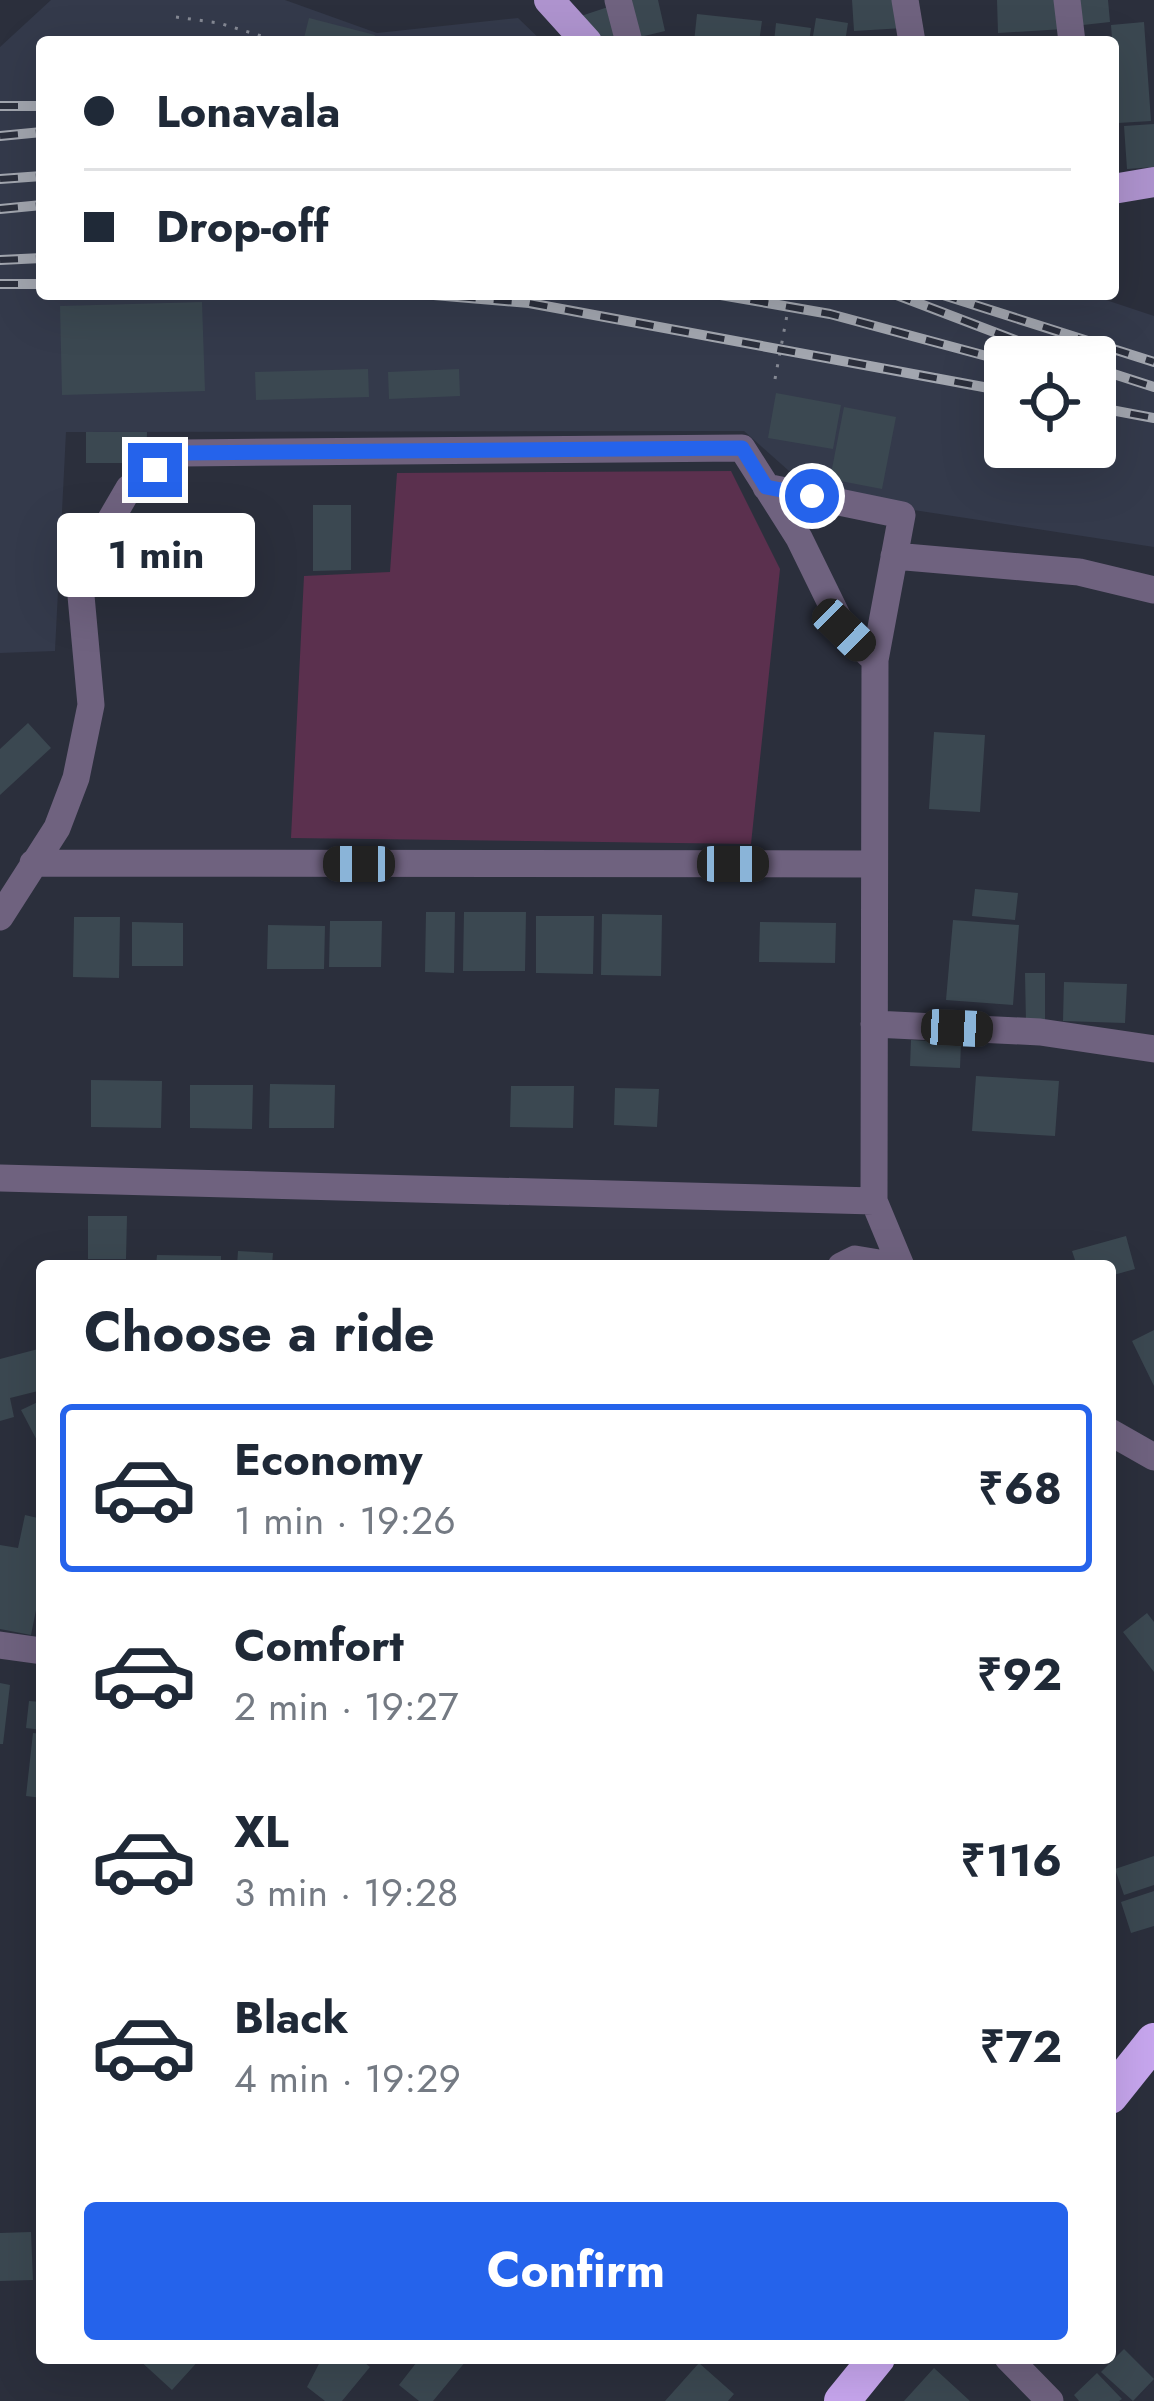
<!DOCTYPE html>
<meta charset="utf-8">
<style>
body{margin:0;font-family:Jost,sans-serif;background:#f6f6f7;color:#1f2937;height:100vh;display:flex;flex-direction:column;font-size:45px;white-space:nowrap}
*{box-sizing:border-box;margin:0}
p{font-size:39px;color:#747a83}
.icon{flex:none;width:66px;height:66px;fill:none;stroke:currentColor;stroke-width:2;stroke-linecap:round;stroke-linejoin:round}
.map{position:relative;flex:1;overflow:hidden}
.side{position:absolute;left:36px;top:1260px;width:1080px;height:1104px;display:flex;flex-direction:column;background:#fff;border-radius:12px;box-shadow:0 12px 48px #0002}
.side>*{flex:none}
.banner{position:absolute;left:36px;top:36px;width:1083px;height:264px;border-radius:12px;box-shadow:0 12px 48px #0002;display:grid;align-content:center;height:264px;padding:0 48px;background:#fff}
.controls{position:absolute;left:984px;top:336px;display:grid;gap:24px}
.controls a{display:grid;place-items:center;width:132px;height:132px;border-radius:12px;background:#fff;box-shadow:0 12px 48px #0002;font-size:60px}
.end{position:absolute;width:54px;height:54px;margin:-27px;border:15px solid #2563eb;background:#fff;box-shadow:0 0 0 6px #fff}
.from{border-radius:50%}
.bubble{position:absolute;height:84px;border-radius:12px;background:#fff;box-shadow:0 12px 48px #0002;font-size:39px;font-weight:700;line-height:84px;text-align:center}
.car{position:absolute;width:36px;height:72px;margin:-36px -18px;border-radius:15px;box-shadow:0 0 9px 3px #0007;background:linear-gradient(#222 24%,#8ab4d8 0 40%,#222 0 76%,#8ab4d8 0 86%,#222 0)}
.banner b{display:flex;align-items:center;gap:42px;height:114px;font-size:45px}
.banner b+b{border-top:3px solid #e0e1e3}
.banner i{width:30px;height:30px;background:#1f2937}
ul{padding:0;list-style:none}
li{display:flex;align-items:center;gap:36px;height:168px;margin:0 24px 18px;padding:0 24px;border:6px solid transparent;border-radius:12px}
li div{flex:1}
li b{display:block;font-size:45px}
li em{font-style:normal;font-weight:700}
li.current{border-color:#2563eb}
li>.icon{width:108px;height:108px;stroke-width:1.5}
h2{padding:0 48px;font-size:54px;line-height:144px}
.action{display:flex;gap:24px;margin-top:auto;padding:24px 48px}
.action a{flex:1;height:138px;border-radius:12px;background:#2563eb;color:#fff;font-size:48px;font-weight:700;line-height:138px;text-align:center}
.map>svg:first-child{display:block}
.built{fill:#343a4b;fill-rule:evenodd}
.pitch{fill:#5b304e}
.building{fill:#3b4851}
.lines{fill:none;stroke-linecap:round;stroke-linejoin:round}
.path{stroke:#858994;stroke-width:3;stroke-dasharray:3 9;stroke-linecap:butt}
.minor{stroke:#6f627f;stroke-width:27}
.major{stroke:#ae93ce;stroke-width:30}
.highway{stroke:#c7a6ee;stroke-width:36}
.rail-casing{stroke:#a2a6af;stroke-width:10}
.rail{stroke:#2b2f3c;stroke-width:6;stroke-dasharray:18;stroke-linecap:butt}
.route{stroke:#2563eb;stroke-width:15}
</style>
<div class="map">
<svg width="1154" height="2401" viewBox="0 0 1154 2401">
<rect width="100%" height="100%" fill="#2b2f3c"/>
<path class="built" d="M51,0h234l92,33 141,-15 25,24h-501v252h1046l66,22v231l-338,-52 -72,-64 -678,1 -11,219 -55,2v-606zM1005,357h90v90h-90z"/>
<path class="pitch" d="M731,471l49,98 -29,275 -460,-6 13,-262 86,-4 7,-99z"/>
<path class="building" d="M628,0h30l7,31 -29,7z
M852,0h51l1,28 -50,3z
M997,0h66l1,29 -66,4z
M1072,0h36l2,22 -36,4z
M614,5l2,37h-20l-15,-26z
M697,14l65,7 -3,21h-65z
M309,18l66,17 -2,7h-70z
M816,18l32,5 -3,19h-33z
M1144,22l7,99 -33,2 -7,-98z
M776,23l35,5 -2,14h-35z
M1154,124v43l-27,2 -3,-43z
M202,302l3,89 -143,4 -2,-89z
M368,369l1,28 -113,3 -1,-28z
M459,369l1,27 -71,3 -1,-27z
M776,393l65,12 -8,44 -65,-11z
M844,407l52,10 -14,72 -52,-10z
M86,432h61l-1,31h-60z
M313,505h38v65l-38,1z
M28,723l23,25 -51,47v-46z
M934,732l51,3 -5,77 -51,-3z
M975,889l43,4 -3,27 -43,-4z
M426,912h29l-1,61 -29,-1z
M464,912h62l-1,59h-62z
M602,914l60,1 -1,61 -60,-1z
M536,916h58l-1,58 -57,-1z
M74,917h46l-1,61 -46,-1z
M953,920l66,5 -6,80 -67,-5z
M330,921h52l-1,46h-52z
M132,922l51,1v43h-51z
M760,922l76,1 -1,40 -76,-1z
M268,925l57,1 -1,43h-57z
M1025,973h20v50h-19z
M1064,982l63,2 -2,39 -62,-2z
M911,1040l50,3 -1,25 -50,-2z
M976,1076l83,5 -4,55 -83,-5z
M91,1080l71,1 -1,47 -70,-1z
M270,1084l65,1 -1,43h-65z
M190,1085h63l-1,44 -62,-1z
M511,1086h63l-1,42 -63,-1z
M615,1088l44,1 -2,38 -43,-2z
M88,1216h39l-1,43h-38z
M1126,1236l9,33 -25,7v-10h-33l-5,-15z
M238,1251l35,2 -1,13h-35z
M157,1255l64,1v10h-65z
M1154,1330v56l-22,-45z
M42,1348v42l-32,8 4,19 -14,4v-62z
M42,1400v50l-21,-40z
M25,1515l17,4v61l-11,55 -31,-6v-84l18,3z
M1147,1613l7,9v50l-31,-40z
M0,1683l10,2 -7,59h-3z
M29,1701l13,1v28l-16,-2z
M33,1733l9,1v64l-16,-2z
M1154,1856v29l-30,10 -9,-26z
M1154,1891v35l-23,7 -10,-31z
M31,2232l2,48 -33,1v-48z
M1124,2349l30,30 -21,22 -32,-29z
M137,2358h64l-29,32z
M322,2358h37l11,9 -28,34h-17l-18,-14z
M420,2358h43l3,3 -33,40h-14l-20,-16z
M699,2363l35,31 -6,7h-63z
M934,2368l36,33h-66z
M1097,2373l25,26 -3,2h-40l-5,-6z"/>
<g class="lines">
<path class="path" d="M176,17l43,6 62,19
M185,294l29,2
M775,379l16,-85"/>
<path class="minor" d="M618,0l11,42
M905,0l7,42
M1067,0l5,42
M766,487l136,28 -27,145
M894,556l185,16 75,18
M33,863l839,1
M0,917l57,-89 19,-50 15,-73 -12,-131 50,-86 53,-35 560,-5 57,90 45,92 31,30 -1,541 27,65
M874,1024l166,8 114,17
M0,1178l874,23
M841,1266l14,-7 42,7
M1110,1432l44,25
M0,1645l42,6
M1008,2358l42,43"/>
<path class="major" d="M549,0l38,42
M1113,189l41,-7"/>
<path class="highway" d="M1110,2096l44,-55
M842,2401l35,-43"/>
<defs>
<path id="rail" d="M0,106h42
M0,136l42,-4
M0,179l42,-3
M0,209l42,-4
M0,260l42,-2
M0,284h42
M422,294l107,9 476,88
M715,294l115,20 175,47
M894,294l166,63
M940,294l214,68
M1095,368l59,19
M1095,407l59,11"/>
</defs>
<use href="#rail" class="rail-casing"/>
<use href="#rail" class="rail"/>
</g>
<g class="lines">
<path class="route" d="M155,470l27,-17 560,-5 24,39 46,9"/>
</g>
</svg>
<div class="controls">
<a><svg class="icon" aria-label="locate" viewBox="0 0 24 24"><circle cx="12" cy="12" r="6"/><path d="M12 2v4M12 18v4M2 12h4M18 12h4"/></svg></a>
</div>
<i class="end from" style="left:812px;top:496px"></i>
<i class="end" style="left:155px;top:470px"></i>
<div class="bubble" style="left:57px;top:513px;width:198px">1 min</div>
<i class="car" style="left:844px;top:630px;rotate:134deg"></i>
<i class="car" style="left:359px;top:864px;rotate:270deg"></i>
<i class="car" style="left:733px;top:864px;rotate:90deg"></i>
<i class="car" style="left:957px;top:1028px;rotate:93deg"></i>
<div class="banner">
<b><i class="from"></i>Lonavala</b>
<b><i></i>Drop-off</b>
</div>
<section class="side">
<h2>Choose a ride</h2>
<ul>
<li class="current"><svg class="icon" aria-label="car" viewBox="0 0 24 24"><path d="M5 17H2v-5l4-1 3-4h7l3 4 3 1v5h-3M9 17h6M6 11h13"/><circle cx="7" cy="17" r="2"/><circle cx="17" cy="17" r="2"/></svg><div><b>Economy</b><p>1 min · 19:26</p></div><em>₹68</em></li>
<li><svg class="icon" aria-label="car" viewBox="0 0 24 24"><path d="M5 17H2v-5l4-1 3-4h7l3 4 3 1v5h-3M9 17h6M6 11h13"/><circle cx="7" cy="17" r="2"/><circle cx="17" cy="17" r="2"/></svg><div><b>Comfort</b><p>2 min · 19:27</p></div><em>₹92</em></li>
<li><svg class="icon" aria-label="car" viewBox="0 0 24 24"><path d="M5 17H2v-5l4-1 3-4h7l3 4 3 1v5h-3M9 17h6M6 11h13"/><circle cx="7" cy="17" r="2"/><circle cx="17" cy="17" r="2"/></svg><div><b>XL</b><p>3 min · 19:28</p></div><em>₹116</em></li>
<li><svg class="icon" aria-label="car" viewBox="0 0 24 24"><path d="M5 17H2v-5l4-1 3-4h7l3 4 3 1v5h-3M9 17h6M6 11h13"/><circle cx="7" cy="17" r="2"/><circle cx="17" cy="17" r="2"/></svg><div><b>Black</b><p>4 min · 19:29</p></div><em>₹72</em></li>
</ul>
<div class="action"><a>Confirm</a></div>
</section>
</div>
